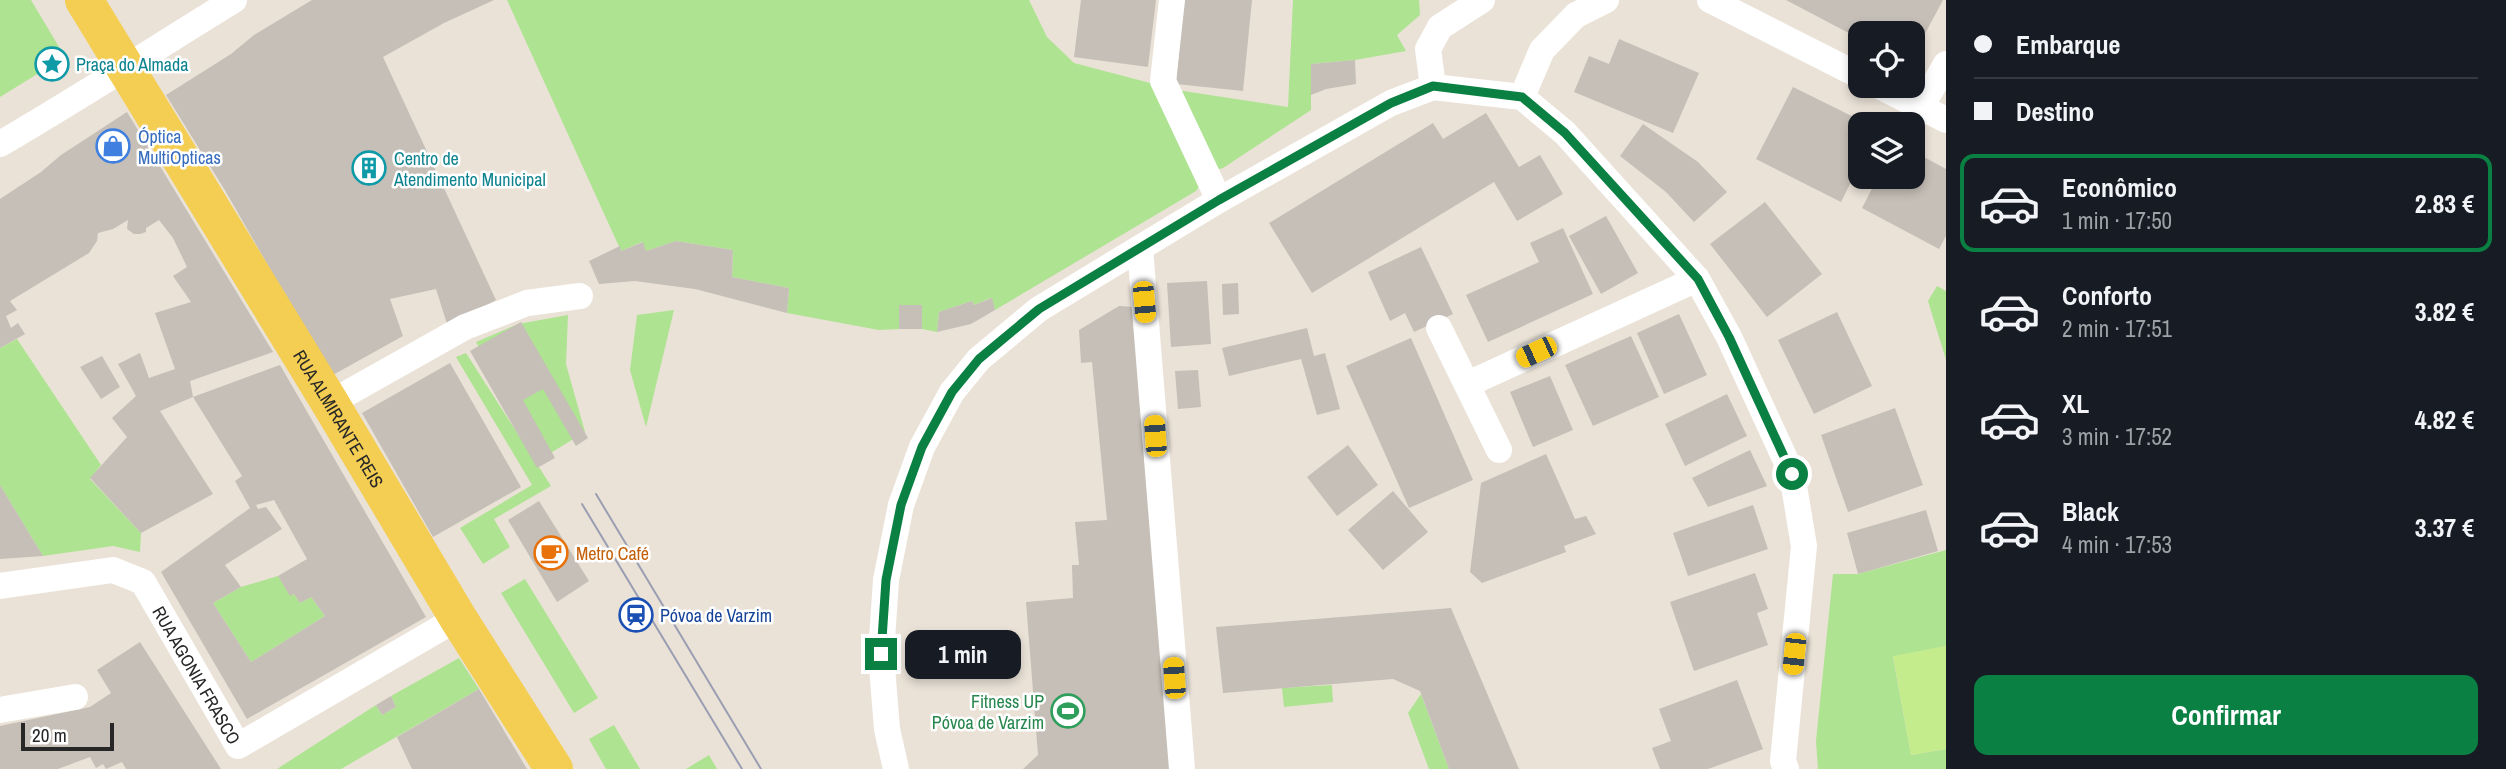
<!DOCTYPE html>
<html lang="pt">
<meta charset="utf-8">
<style>
body{margin:0;font-family:"Archivo Narrow",sans-serif;background:#242831;color:#f1f3f6;height:100vh;display:flex;flex-direction:column;font-size:26px;white-space:nowrap}
*{box-sizing:border-box;margin:0}
p{font-size:23px;color:#9ea1a6}
.icon{flex:none;width:38px;height:38px;fill:none;stroke:currentColor;stroke-width:2;stroke-linecap:round;stroke-linejoin:round}
.map{position:relative;flex:1;overflow:hidden}
.panel{display:flex;flex-direction:column;background:#171b24;width:560px}
.panel>*{flex:none}
.top-card{display:grid;align-content:center;height:154px;padding:0 28px;background:#171b24}
.buttons{position:absolute;left:1848px;top:21px;display:grid;gap:14px}
.buttons a{display:grid;place-items:center;width:77px;height:77px;border-radius:14px;background:#171b24;box-shadow:0 4px 10px #0003;font-size:35px}
.scale{position:absolute;left:21px;bottom:18px;width:93px;box-sizing:border-box;padding-left:7px;border:4px solid #272727;border-top:0;font-size:19px;line-height:24px;white-space:nowrap;color:#272727;-webkit-text-stroke:5px #fff;paint-order:stroke}
.end{position:absolute;width:32px;height:32px;margin:-16px;border:9px solid #0b8043;background:#fff;box-shadow:0 0 0 4px #fff}
.from{border-radius:50%}
.bubble{position:absolute;height:49px;border-radius:14px;background:#171b24;box-shadow:0 4px 10px #0003;font-size:23px;font-weight:700;line-height:49px;text-align:center}
.car{position:absolute;width:21px;height:42px;margin:-21px -10px;border-radius:9px;box-shadow:0 0 5px 2px #0007;background:linear-gradient(#f5c518 24%,#345 0 40%,#f5c518 0 76%,#345 0 86%,#f5c518 0)}
.top-card b{display:flex;align-items:center;gap:24px;height:66px;font-size:26px}
.top-card b+b{border-top:2px solid #363941}
.top-card i{width:18px;height:18px;background:#f1f3f6}
ul{padding:0;list-style:none}
li{display:flex;align-items:center;gap:21px;height:98px;margin:0 14px 10px;padding:0 14px;border:4px solid transparent;border-radius:14px}
li div{flex:1}
li b{display:block;font-size:26px}
li em{font-style:normal;font-weight:700}
li.on{border-color:#0b8043}
li>.icon{width:63px;height:63px;stroke-width:1.5}
.primary-button{display:flex;gap:14px;margin-top:auto;padding:14px 28px}
.primary-button a{flex:1;height:80px;border-radius:14px;background:#0b8043;color:#fff;font-size:28px;font-weight:700;line-height:80px;text-align:center}
main{display:flex;flex:1;min-height:0}
.map>svg:first-child{display:block}
.green{fill:#aee391}
.pitch{fill:#c4eb8c}
.building{fill:#c5bfb7;fill-rule:evenodd}
.lines{fill:none;stroke-linecap:round;stroke-linejoin:round}
.street{stroke:#fff;stroke-width:26}
.primary{stroke:#f4cd53;stroke-width:38}
.tram{stroke:#9a9eb2;stroke-width:2}
.route{stroke:#0b8043;stroke-width:9}
.labels{text-anchor:middle;dominant-baseline:central;stroke-width:5;stroke-linejoin:round;paint-order:stroke}
.culture-label{font-size:18px;fill:#0d838f;stroke:#fff;text-anchor:start}
.shop-label{font-size:18px;fill:#366cbe;stroke:#fff;text-anchor:start}
.street-label{font-size:18px;fill:#272727;stroke:#fff}
.food-label{font-size:18px;fill:#c56008;stroke:#fff;text-anchor:start}
.transit-label{font-size:18px;fill:#164399;stroke:#fff;text-anchor:start}
.leisure-label{font-size:18px;fill:#27864d;stroke:#fff;text-anchor:end}
</style>
<main>
<div class="map">
<svg width="1946" height="769" viewBox="0 0 1946 769">
<rect width="100%" height="100%" fill="#eae2d7"/>
<path class="green" d="M0,0h31l34,57 -65,40z
M507,0h522l18,37 27,26 80,21 48,98 -6,9 -201,119 -4,-12 -17,7 -2,-4 -33,11 -2,20 -15,-3 -1,-24h-22v24l-20,1 -92,-17 2,-25 -57,-11 1,-27 -57,-9 -30,10 -4,-9 -21,9z
M1293,0h126l1,15 -23,20 9,16 -51,9 -44,4v46l-88,58 -7,2 -46,-81 118,18z
M1937,286l9,5v69l-18,-59z
M674,310l-28,117 -16,-57 7,-55z
M568,315l-2,49 19,68 -41,25 -68,-115 42,-18z
M17,339l84,126 -11,14 51,54 -1,19 -27,-6 -70,10 -43,-71v-137z
M466,353l85,133 -57,33 16,28 -27,17 -23,-36 72,-43 -76,-128z
M1946,550v96l-53,11 18,98 35,-6v20h-128l-2,-28 17,-167h25z
M278,576l12,19 4,-1 6,9 11,-6 14,19 -74,46 -38,-59 28,-16z
M525,579l73,119 -24,15 -73,-120z
M459,658l20,31 -138,80h-64l99,-64 6,10 14,-8 -5,-11z
M1332,685l1,17 -49,5 -2,-19z
M1421,694l28,75h-20l-21,-56z
M614,725l26,44h-34l-17,-30z
M709,755l8,14h-31z"/>
<path class="pitch" d="M1946,646v103l-35,6 -18,-99z"/>
<path class="building" d="M312,0h182l-50,23 -61,34 113,243 -48,27 -12,-38 -46,10 13,37 -72,40 -105,-184 -60,-97 65,-41 23,-19z
M1081,0h75l-8,67 -74,-10z
M1184,0h68l-9,91 -67,-7z
M1786,0h157l-30,56v-23h-53v6z
M1619,39l80,34 -26,60 -99,-41 15,-36 20,8z
M1355,60l1,24 -30,5 -15,6v-31z
M1793,87l75,37h-8v40l-19,38 -85,-43z
M127,112l146,240 -83,29 3,16 -33,14 53,83 -72,39 -51,-55 37,-41 -15,-19 24,-22 -18,-32 22,-11 9,25 26,-9 -20,-56 36,-11 -18,-26 14,-9 -14,-29 -14,-18 -13,8v4l-6,2h-6l-7,-5 1,-9 -15,9 -15,4 -1,8 -8,12 -79,48 7,9 -11,6 5,12 7,-5 7,11 -25,14v-149l41,-27 20,-17z
M1486,113l33,54 21,-12 23,39 -46,27 -23,-39 -182,111 -43,-70 164,-100 10,16z
M1643,124l55,38 29,30 -33,30 -28,-30 -46,-36z
M1913,151l33,18v67l-7,13 -77,-41 16,-31h35z
M1765,202l57,72 -55,43 -57,-73z
M1606,216l32,57 -37,21 -32,-58z
M1563,228l30,66 -105,48 -22,-47 73,-33 -9,-19z
M676,241l57,9 -1,27 57,11 -2,25 -92,-24 -60,-8 -36,3 -10,-23 31,-15 1,5 22,-9 3,9z
M1421,247l32,67 -39,18 -9,-19 -15,8 -22,-49z
M1207,281l4,63 -40,3 -4,-64z
M1238,283l1,31 -16,1 -1,-31z
M992,298l3,12 -24,14 -34,8 2,-20 33,-11 2,4z
M899,305h23v24h-23z
M1119,306l15,1 40,462h-151l15,-14 -12,-153 47,-4 -1,-33h7l-4,-43 32,-2 -15,-158 -11,1 -2,-33z
M1837,312l35,74 -58,28 -36,-74z
M1679,314l28,61 -43,19 -27,-61z
M521,322l67,116 -12,8 -33,-57 -20,11 32,58 -18,10 -67,-117z
M1307,328l7,28 11,-3 15,56 -23,6 -16,-56 -72,17 -7,-28z
M1631,336l28,61 -66,29 -28,-61z
M1411,338l62,142 -64,28 -63,-142z
M102,356l18,31 -19,12 -21,-32z
M450,363l71,124 -88,50 -71,-124z
M280,365l146,252 -179,102 -86,-147 89,-64 -15,-27 7,-5 -49,-79zM274,500l33,59 -29,17 12,20 4,-2 6,9 11,-6 14,19 -74,46 -38,-59 28,-16 -16,-22 57,-36 -16,-22 -8,2 -2,-4z
M1198,370l3,37 -23,2 -3,-38z
M1550,376l23,54 -40,17 -23,-55z
M1727,394l20,42 -62,30 -20,-42z
M1895,408l28,77 -75,27 -27,-77z
M1348,445l30,40 -41,31 -30,-39z
M1750,450l17,36 -59,21 -16,-29z
M1546,454l29,65 11,-3 10,18 -32,12 2,6 -84,31 -12,-11 11,-89z
M0,485l43,71 -43,3z
M1393,491l35,41 -45,38 -35,-40z
M539,501l50,80 -32,21 -49,-82z
M1753,505l15,44 -80,27 -15,-43z
M1926,510l12,41 -80,23 -11,-41z
M1755,573l13,36 -11,4 11,32 -74,26 -24,-69z
M1451,608l68,161h-70l-29,-78 -27,-12 -170,14 -7,-66z
M140,642l81,127h-95l-4,-7 -16,7 -3,-5 -7,4 -6,-11 -32,12h-58v-43l90,-19 21,-14 -14,-23z
M1737,680l26,69 -55,20h-48l-8,-21 19,-7 -12,-32z
M479,689l48,80h-115l-15,-32z
M391,696l5,11 -14,8 -6,-10z"/>
<g class="lines">
<g class="street">
<path d="M1172,0l-9,81 56,119"/>
<path d="M1710,0l150,76"/>
<path d="M1879,86l67,34"/>
<path d="M1433,87l-5,-38 12,-22 42,-27"/>
<path d="M1522,97l20,-47 34,-35 30,-15"/>
<path d="M1921,107l25,-43"/>
<path d="M0,144c79,-46 156,-96 234,-144"/>
<path d="M1140,248l42,521"/>
<path d="M1439,328l60,122"/>
<path d="M1468,384l229,-105"/>
<path d="M330,403l135,-76 62,-24 53,-7"/>
<path id="s1" d="M0,586l113,-16 30,12 95,164 220,-128"/>
<path d="M0,710l75,-13"/>
<path d="M896,769l-9,-40 -6,-75 5,-74 15,-75 21,-58 30,-55 27,-33 60,-50 180,-109 172,-97 42,-16 89,10 43,36 132,146 32,58 63,137 12,72 -21,215 3,8"/>
</g>
<path class="primary" id="s2" d="M84,0l246,403 128,215 96,151"/>
<path class="tram" d="M596,494l165,275
M582,504l160,265"/>
</g>
<g class="lines">
<path class="route" d="M881,654l5,-74 15,-75 21,-58 30,-55 27,-33 60,-50 180,-109 172,-97 42,-17 89,11 43,36 133,146 31,58 63,137"/>
</g>
<defs>
<symbol id="sight-ring" viewBox="-11 -11 22 22"><circle r="9.5" fill="#fff" stroke="#0f9aa8" stroke-width="1.5"/><path d="M0-6L1.8-2.2L6-1.7L2.9 1.2L3.7 5.4L0 3.3L-3.7 5.4L-2.9 1.2L-6-1.7L-1.8-2.2Z" fill="#0f9aa8"/></symbol>
<symbol id="shop-ring" viewBox="-11 -11 22 22"><circle r="9.5" fill="#fff" stroke="#3f7fe0" stroke-width="1.5"/><path d="M-5-2.5h2.3a2.7 3.5 0 0 1 5.4 0H5L5.5 6h-11ZM-1.5-2.5h3a1.5 2.3 0 0 0-3 0Z" fill="#3f7fe0"/></symbol>
<symbol id="building-ring" viewBox="-11 -11 22 22"><circle r="9.5" fill="#fff" stroke="#0f9aa8" stroke-width="1.5"/><path d="M-4-6H4V6H1V3H-1V6H-4ZM-2.5-4.3h1.7v1.8h-1.7ZM.8-4.3h1.7v1.8H.8ZM-2.5-1h1.7V.8h-1.7ZM.8-1h1.7V.8H.8Z" fill="#0f9aa8"/></symbol>
<symbol id="cafe-ring" viewBox="-11 -11 22 22"><circle r="9.5" fill="#fff" stroke="#e8710a" stroke-width="1.5"/><path d="M-5.5-4.5H6V0H3Q3 3.5 0 3.5H-2.5Q-5.5 3.5-5.5 0ZM3-3.2v2h1.7v-2ZM-6 4.5H4V6H-6Z" fill="#e8710a"/></symbol>
<symbol id="station-ring" viewBox="-11 -11 22 22"><circle r="9.5" fill="#fff" stroke="#1a4fb4" stroke-width="1.5"/><path d="M-3-6H3Q5-6 5-4V2Q5 4 3 4L4.5 6H3L1.5 4h-3L-3 6H-4.5L-3 4Q-5 4-5 2V-4Q-5-6-3-6ZM-3.5-4v3h7v-3ZM-3.5 1v1.5H-2V1ZM2 1v1.5H3.5V1Z" fill="#1a4fb4"/></symbol>
<symbol id="stadium-ring" viewBox="-11 -11 22 22"><circle r="9.5" fill="#fff" stroke="#2e9e5b" stroke-width="1.5"/><path d="M0-5a6.5 5 0 1 0 0 10a6.5 5 0 1 0 0-10ZM-3.5-1.8h7v3.6h-7Z" fill="#2e9e5b"/></symbol>
</defs>
<g fill-rule="evenodd">
<use href="#sight-ring" x="33" y="45" width="38" height="38"/>
<use href="#shop-ring" x="94" y="127" width="38" height="38"/>
<use href="#building-ring" x="350" y="149" width="38" height="38"/>
<use href="#cafe-ring" x="532" y="534" width="38" height="38"/>
<use href="#station-ring" x="617" y="596" width="38" height="38"/>
<use href="#stadium-ring" x="1049" y="692" width="38" height="38"/>
</g>
<g class="labels">
<g class="culture-label">
<text x="76" y="64">Praça do Almada</text>
<text x="394" y="158">Centro de<tspan x="394" dy="21">Atendimento Municipal</tspan></text>
</g>
<g class="shop-label">
<text x="138" y="136">Óptica<tspan x="138" dy="21">MultiOpticas</tspan></text>
</g>
<g class="street-label">
<text stroke="none"><textPath href="#s2" startOffset="490">RUA ALMIRANTE REIS</textPath></text>
<text stroke="none"><textPath href="#s1" startOffset="254">RUA AGONIA FRASCO</textPath></text>
</g>
<g class="food-label">
<text x="576" y="553">Metro Café</text>
</g>
<g class="transit-label">
<text x="660" y="615">Póvoa de Varzim</text>
</g>
<g class="leisure-label">
<text x="1044" y="701">Fitness UP<tspan x="1044" dy="21">Póvoa de Varzim</tspan></text>
</g>
</g>
</svg>
<div class="buttons">
<a><svg class="icon" aria-label="locate" viewBox="0 0 24 24"><circle cx="12" cy="12" r="6"/><path d="M12 2v4M12 18v4M2 12h4M18 12h4"/></svg></a>
<a><svg class="icon" aria-label="layers" viewBox="0 0 24 24"><path d="M12 4l9 5-9 5-9-5zM3 14l9 5 9-5"/></svg></a>
</div>
<div class="scale">20 m</div>
<i class="end from" style="left:1792px;top:474px"></i>
<i class="end" style="left:881px;top:654px"></i>
<div class="bubble" style="left:905px;top:630px;width:116px">1 min</div>
<i class="car" style="left:1144px;top:302px;rotate:175deg"></i>
<i class="car" style="left:1536px;top:352px;rotate:245deg"></i>
<i class="car" style="left:1155px;top:436px;rotate:356deg"></i>
<i class="car" style="left:1794px;top:654px;rotate:186deg"></i>
<i class="car" style="left:1174px;top:678px;rotate:356deg"></i>
</div>
<section class="panel">
<div class="top-card">
<b><i class="from"></i>Embarque</b>
<b><i></i>Destino</b>
</div>
<ul>
<li class="on"><svg class="icon" aria-label="car" viewBox="0 0 24 24"><path d="M5 17H2v-5l4-1 3-4h7l3 4 3 1v5h-3M9 17h6M6 11h13"/><circle cx="7" cy="17" r="2"/><circle cx="17" cy="17" r="2"/></svg><div><b>Econômico</b><p>1 min · 17:50</p></div><em>2.83 €</em></li>
<li><svg class="icon" aria-label="car" viewBox="0 0 24 24"><path d="M5 17H2v-5l4-1 3-4h7l3 4 3 1v5h-3M9 17h6M6 11h13"/><circle cx="7" cy="17" r="2"/><circle cx="17" cy="17" r="2"/></svg><div><b>Conforto</b><p>2 min · 17:51</p></div><em>3.82 €</em></li>
<li><svg class="icon" aria-label="car" viewBox="0 0 24 24"><path d="M5 17H2v-5l4-1 3-4h7l3 4 3 1v5h-3M9 17h6M6 11h13"/><circle cx="7" cy="17" r="2"/><circle cx="17" cy="17" r="2"/></svg><div><b>XL</b><p>3 min · 17:52</p></div><em>4.82 €</em></li>
<li><svg class="icon" aria-label="car" viewBox="0 0 24 24"><path d="M5 17H2v-5l4-1 3-4h7l3 4 3 1v5h-3M9 17h6M6 11h13"/><circle cx="7" cy="17" r="2"/><circle cx="17" cy="17" r="2"/></svg><div><b>Black</b><p>4 min · 17:53</p></div><em>3.37 €</em></li>
</ul>
<div class="primary-button"><a>Confirmar</a></div>
</section>
</main>
